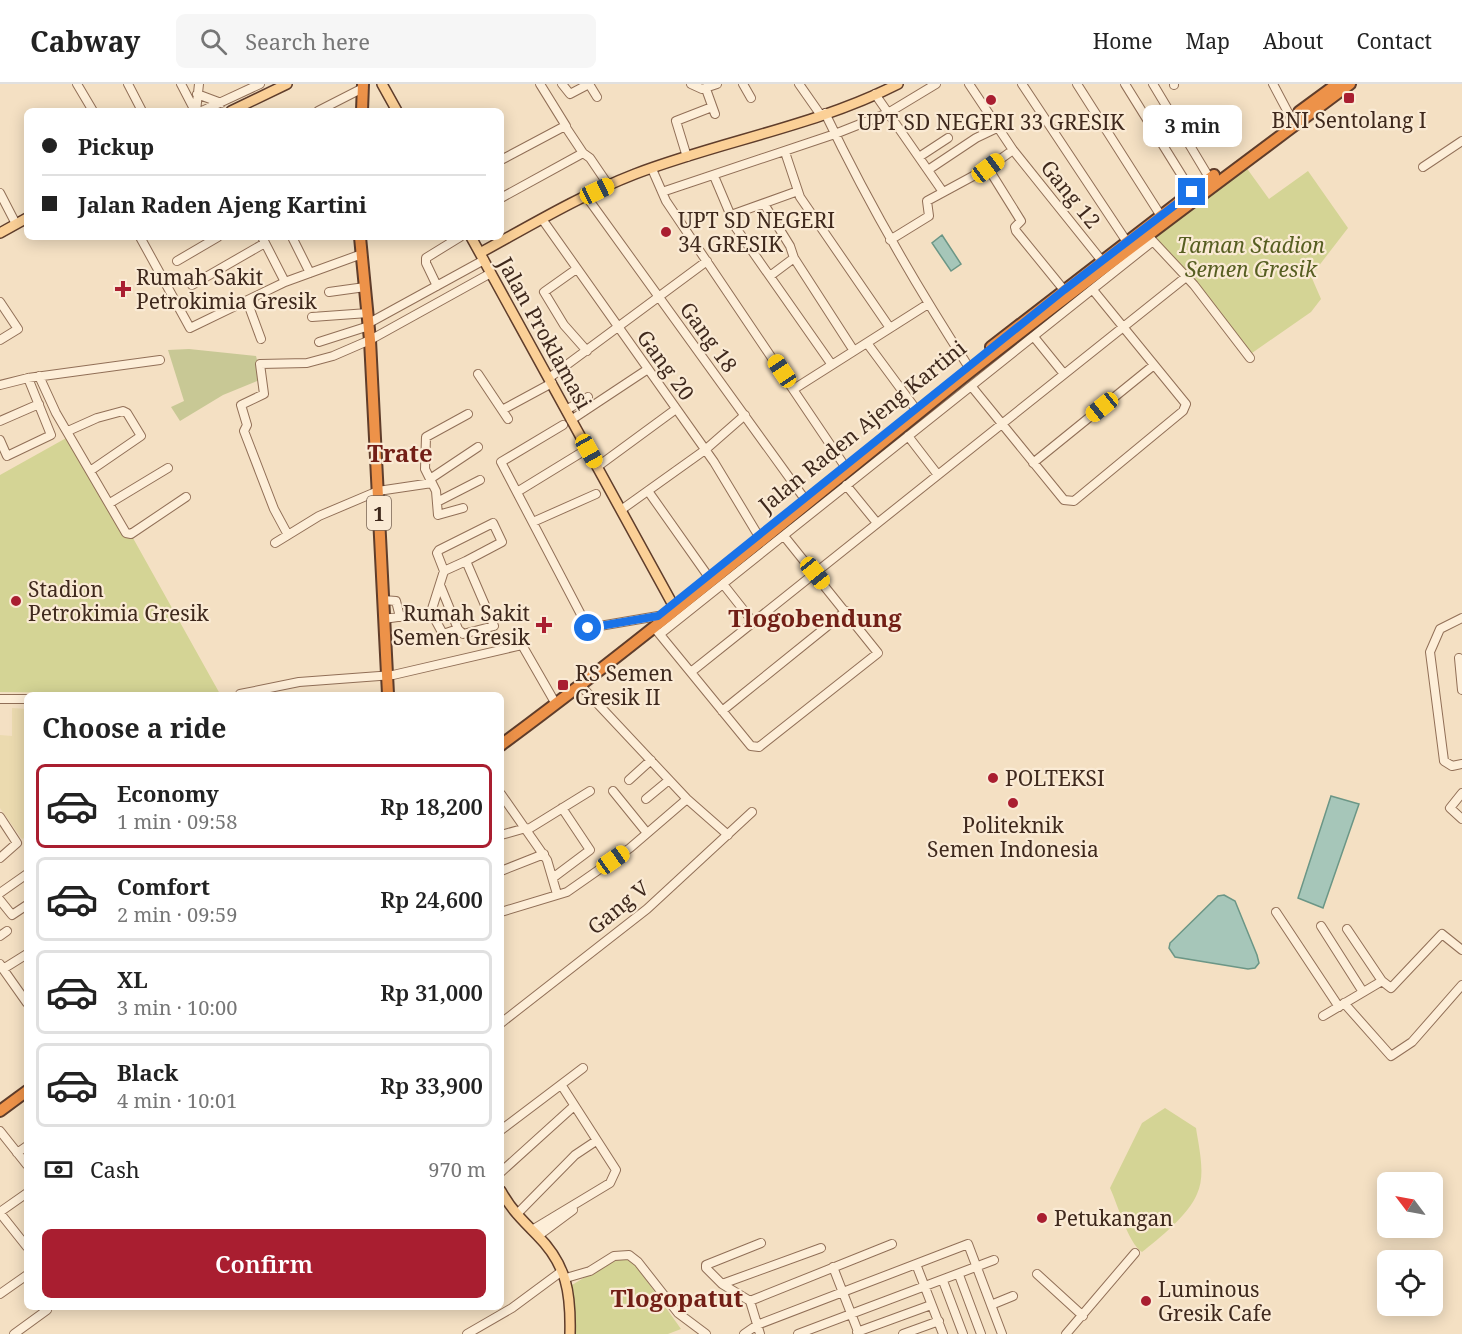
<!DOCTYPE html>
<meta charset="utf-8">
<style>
body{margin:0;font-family:"Noto Serif",serif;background:#f6f6f6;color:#222;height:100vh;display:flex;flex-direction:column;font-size:22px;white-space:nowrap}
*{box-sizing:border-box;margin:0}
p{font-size:20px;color:#767676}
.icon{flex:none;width:33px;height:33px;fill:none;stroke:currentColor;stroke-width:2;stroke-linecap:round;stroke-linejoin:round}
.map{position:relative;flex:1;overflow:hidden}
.drawer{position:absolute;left:24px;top:608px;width:480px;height:618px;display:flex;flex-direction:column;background:#fff;border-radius:9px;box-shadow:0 3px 15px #0003}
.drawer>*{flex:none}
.hud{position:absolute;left:24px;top:24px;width:480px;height:132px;border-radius:9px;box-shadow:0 3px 15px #0003;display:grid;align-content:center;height:132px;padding:0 18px;background:#fff}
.needle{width:39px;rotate:302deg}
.fabs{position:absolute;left:1377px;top:1088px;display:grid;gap:12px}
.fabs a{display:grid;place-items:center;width:66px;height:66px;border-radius:9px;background:#fff;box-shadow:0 3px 15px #0003;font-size:30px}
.end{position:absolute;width:27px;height:27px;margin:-14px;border:8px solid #1a73e8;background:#fff;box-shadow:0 0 0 3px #fff}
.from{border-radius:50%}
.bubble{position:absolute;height:42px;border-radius:9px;background:#fff;box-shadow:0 3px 15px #0003;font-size:20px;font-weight:600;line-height:42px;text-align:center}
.car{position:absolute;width:18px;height:36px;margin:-18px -9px;border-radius:8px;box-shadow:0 0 4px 2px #0007;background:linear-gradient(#f5c518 24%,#345 0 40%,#f5c518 0 76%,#345 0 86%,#f5c518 0)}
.hud b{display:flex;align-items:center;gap:21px;height:57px;font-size:22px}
.hud b+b{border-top:2px solid #e0e0e0}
.hud i{width:15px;height:15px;background:#222}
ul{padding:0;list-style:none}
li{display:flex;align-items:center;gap:18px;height:84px;margin:0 12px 9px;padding:0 6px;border:3px solid #e0e0e0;border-radius:9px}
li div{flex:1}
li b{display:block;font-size:22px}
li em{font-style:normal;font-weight:600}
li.selected{border-color:#a91e30}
li>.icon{width:54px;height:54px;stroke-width:1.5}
h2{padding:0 18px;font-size:27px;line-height:72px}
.pay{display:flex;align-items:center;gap:15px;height:66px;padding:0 18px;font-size:22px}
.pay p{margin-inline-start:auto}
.button{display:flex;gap:12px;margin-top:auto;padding:12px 18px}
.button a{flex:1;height:69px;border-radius:9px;background:#a91e30;color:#fff;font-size:24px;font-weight:600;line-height:69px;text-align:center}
header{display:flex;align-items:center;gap:36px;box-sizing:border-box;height:84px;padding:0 30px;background:#fff;border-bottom:2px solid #e0e0e0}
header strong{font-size:28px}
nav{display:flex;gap:33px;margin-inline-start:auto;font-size:21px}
.search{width:420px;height:54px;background:#f6f6f6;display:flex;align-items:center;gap:15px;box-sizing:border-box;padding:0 21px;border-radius:9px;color:#767676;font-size:22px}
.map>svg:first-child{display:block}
.farmland{fill:#ebdaaf}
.green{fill:#d4d495}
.cemetery{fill:#c8c895}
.water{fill:#a6c6b9;stroke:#6b9686;stroke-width:1.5}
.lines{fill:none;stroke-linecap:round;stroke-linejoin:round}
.minor-casing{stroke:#916f57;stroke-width:10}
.major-casing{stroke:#5f3d2b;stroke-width:12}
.highway-casing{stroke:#5f3d2b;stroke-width:14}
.minor{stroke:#fdeed8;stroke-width:8}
.major{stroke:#fbd097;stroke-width:9}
.highway{stroke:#ed9249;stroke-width:10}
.route{stroke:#1a73e8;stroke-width:8}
.poi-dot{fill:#a91e30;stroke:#faead4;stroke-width:2}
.labels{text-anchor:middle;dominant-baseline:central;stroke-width:4.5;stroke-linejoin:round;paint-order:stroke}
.shield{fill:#faead4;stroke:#776354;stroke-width:1.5}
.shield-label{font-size:20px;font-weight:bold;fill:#3f291d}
.poi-label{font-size:21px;fill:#3f291d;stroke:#faead4;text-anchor:start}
.street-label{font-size:21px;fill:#3f291d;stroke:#faead4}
.park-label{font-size:21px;font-style:italic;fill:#565e21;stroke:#faead4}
.quarter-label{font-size:24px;font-weight:bold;fill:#721f16;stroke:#faead4}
</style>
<header>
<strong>Cabway</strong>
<div class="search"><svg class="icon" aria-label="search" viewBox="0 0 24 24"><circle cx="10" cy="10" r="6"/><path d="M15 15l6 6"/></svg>Search here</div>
<nav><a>Home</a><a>Map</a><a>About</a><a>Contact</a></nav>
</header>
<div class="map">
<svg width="1462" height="1250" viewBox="0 0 1462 1250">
<rect width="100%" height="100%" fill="#f4e0c3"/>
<path class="farmland" d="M12,624l15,1v128l-5,2 -22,-31v-73l12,1z"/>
<path class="green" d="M1243,79l26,36 39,-28 40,57 -37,48 10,23 -10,13 -59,41 -102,-119z
M68,353l46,67 106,190 -220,-2v-217z
M1165,1024l31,20c3,20 10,47 1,66 -8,20 -38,45 -55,58 -14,-9 -24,-47 -32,-64l32,-65z
M620,1172l10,1 51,72 -13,5h-95l-1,-49z"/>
<path class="cemetery" d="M189,265l67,7 6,23 -39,16 -43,26 -9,-14 13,-6 -16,-51z"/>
<path class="water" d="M942,151l19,29 -10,7 -19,-28z
M1331,712l28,8 -36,104 -25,-10z
M1224,811l11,6 22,54 2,8 -4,5 -7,1 -73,-12 -6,-9 1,-5 48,-47z"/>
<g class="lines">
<defs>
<path id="minor" d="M77,0l16,27
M128,0l14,27
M181,0l14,27
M540,0l26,42
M562,0l8,10 19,-10
M589,0l8,13
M691,0l11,5 15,-5
M743,0l8,14
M799,0l21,30
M969,0l44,66 89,111
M1022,0l105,158
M1077,0l84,132
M1125,0l67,108
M1153,0l57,95
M1174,0v1
M1273,0l18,34
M706,5l9,25
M197,10l24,9
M875,10l68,98
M196,27l3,-27
M202,27l58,-27
M318,27l45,-23
M825,29c42,88 90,171 143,253
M785,68l15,45 90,131
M583,69l7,5 19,28
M687,73l-11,-36 36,-14
M919,73l29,-19
M501,76l64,-34 18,27 -82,45
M1423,83l39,-26
M988,84l33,53 -6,6 1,4 48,59
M652,85l14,32 178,264
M928,86l48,-32 21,-10
M714,92l22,52 96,137
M662,108l173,-58 53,-21 48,-29
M0,109l16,31
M586,112l218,302
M764,120l26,42 4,12 -24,18
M731,131l67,-24
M542,135l172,243 44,73
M140,153l50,91 95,-46 77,-28
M262,153l23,45
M292,153l18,36
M1151,155l43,46 56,73
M890,156l39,-24 -2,-15 61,-33 25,-18
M794,174l60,93
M177,177l41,-24
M575,186l-31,22 20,33 23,26
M192,201l73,-42
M437,202l-11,-23v-5l34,-21
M329,208l36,-5
M247,217l14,38
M0,218l18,27 -18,11
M312,233l56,-4
M369,239l115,-63
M1034,253l30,37
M319,258l50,-16
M867,259l48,65
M478,290l30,45
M39,292l17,37 70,120 5,1 55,-37
M549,294l158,-117
M0,301l28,-7 132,-18
M972,303l92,113 10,1 109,-90 3,-7 -93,-114
M794,305l134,-85
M502,326l50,-27
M566,326l22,-13
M571,336l77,-51
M0,337l39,-17
M563,341l-62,37 87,166 70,-12
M68,347l29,-13 26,-7 4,2 14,23 -51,35
M908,352l30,39
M0,356l7,16 44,-21 -23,-57
M1033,379l121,-98
M597,383l79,-58
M430,395l48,-32
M846,401l31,38
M648,407l60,85
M517,408l62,-38
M437,418l43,-22
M110,419l58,-35
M463,424l-25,7 -2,-24 -11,-22 1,-32 42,-23
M621,426l84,-60 40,-35
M533,438l63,-28
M288,451l-14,-26 -30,-78 3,-6 -6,-20 23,-11 -4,-30 47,-1 26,-7 37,-16 121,-67
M275,459l44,-27 59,-25 54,-8
M466,477l28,65 -31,8 -5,-5 -15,5 -12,-22 13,-41z
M444,487l-7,-18 2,-3 54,-27 9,19 -36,19
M723,500l30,38
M440,501l18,44
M383,516l13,1 4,16
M1462,534l-22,11 -10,23 14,109 8,5 10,-2
M384,535l47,-7
M657,547l94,115 8,1 119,-94 -94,-117
M660,550l493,-393
M1459,574l3,32
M691,588l495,-395
M580,601l107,114 41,36
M240,610l59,-12 94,-7 129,-30 31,54
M0,615h27
M722,627l124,-100
M629,696l22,-20
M613,707l34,42
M1462,709l-12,15 12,11
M501,710l46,66 10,34
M646,715l23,-19
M0,733l17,26 -17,15
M527,746l63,-39
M501,751l25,-7
M501,787l43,-17
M554,793l36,-27 -28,-42
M0,809l27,-19
M0,816l12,15 15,-10
M501,828l66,-20 63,-44 57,-49
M1276,828l63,95
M1321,842l42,66
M1347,845l35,52
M0,852l7,-5
M0,880l3,5 24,-15
M3,885l24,34
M1344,919l47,53 21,-14 50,-57
M1323,932l59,-35 9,7 51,-54 20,16
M501,939l146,-114 105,-97
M501,1046l82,-62
M0,1047l27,34
M17,1069l10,-7
M501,1088l73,-66
M0,1128l27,-19
M0,1129l27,34
M517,1130l58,-59 21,-14
M532,1146l78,-47 6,-13 -54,-84
M538,1152l35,-26
M761,1159l-55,22v3l16,16 28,17 142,-57
M916,1180l27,70
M833,1183l26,67
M1037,1190l46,42
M959,1191l22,59
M566,1194l24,-7 24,-15 15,-1 9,7 40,51 28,21
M943,1197l20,53
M722,1200l99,-36
M0,1210l27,-19
M750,1217l10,33
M991,1221l22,-9
M857,1248l74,-27
M14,1250l33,-24
M467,1250l45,-26 50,-37
M744,1250l13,-9 211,-81 34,90
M798,1250l196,-74
M903,1250l36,-13
M1066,1250l69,-81"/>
<path id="major" d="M382,0l15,27
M231,27l56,-27
M0,149l27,-15
M471,153l202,368
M480,169c51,-28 101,-58 155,-79 86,-33 181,-48 263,-90
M501,1107c9,17 22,30 36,44 30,30 34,58 33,99"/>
<path id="highway" d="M362,27l1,-27
M1299,28l38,-28
M360,153l10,103 18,354
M991,263l223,-172
M501,661c158,-117 308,-244 461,-367 127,-100 258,-197 388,-294
M0,1027l27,-20"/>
</defs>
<use href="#minor" class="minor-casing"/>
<use href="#major" class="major-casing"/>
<use href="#highway" class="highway-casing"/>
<use href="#minor" class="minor"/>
<use href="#major" class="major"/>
<use href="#highway" class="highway"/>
</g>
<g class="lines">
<path class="route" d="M588,544l70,-12 406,-326 128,-98"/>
</g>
<g class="poi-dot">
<rect x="1343" y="8" width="12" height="12" rx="3"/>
<circle cx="991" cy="16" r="6"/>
<circle cx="666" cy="148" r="6"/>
<path d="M120 196h6v6h6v6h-6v6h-6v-6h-6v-6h6z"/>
<circle cx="16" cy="517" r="6"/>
<path d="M541 532h6v6h6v6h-6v6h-6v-6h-6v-6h6z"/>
<rect x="557" y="595" width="12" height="12" rx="3"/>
<circle cx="993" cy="694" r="6"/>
<circle cx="1013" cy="719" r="6"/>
<circle cx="1042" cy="1134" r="6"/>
<circle cx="1146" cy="1217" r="6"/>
</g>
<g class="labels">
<rect class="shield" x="367" y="412" width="24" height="34" rx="4.5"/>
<g class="shield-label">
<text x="379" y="429">1</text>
</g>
<g class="poi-label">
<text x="1349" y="36" text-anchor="middle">BNI Sentolang I</text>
<text x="991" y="38" text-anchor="middle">UPT SD NEGERI 33 GRESIK</text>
<text x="678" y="136">UPT SD NEGERI<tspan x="678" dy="24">34 GRESIK</tspan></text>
<text x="136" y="193">Rumah Sakit<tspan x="136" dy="24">Petrokimia Gresik</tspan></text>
<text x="28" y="505">Stadion<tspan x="28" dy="24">Petrokimia Gresik</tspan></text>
<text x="530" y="529" text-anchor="end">Rumah Sakit<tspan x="530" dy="24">Semen Gresik</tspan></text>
<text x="575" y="589">RS Semen<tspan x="575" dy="24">Gresik II</tspan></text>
<text x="1005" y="694">POLTEKSI</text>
<text x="1013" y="741" text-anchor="middle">Politeknik<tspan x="1013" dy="24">Semen Indonesia</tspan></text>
<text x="1054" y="1134">Petukangan</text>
<text x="1158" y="1205">Luminous<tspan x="1158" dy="24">Gresik Cafe</tspan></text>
</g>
<g class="street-label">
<text transform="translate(1071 110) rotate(51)">Gang 12</text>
<text transform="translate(545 249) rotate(61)">Jalan Proklamasi</text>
<text transform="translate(709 253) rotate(54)">Gang 18</text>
<text transform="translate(666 281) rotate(54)">Gang 20</text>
<text transform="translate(862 342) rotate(-39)">Jalan Raden Ajeng Kartini</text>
<text transform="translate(618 823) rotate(-39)">Gang V</text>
</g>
<g class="park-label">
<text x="1251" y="161">Taman Stadion<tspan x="1251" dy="24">Semen Gresik</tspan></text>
</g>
<g class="quarter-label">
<text x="400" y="368">Trate</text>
<text x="815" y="533">Tlogobendung</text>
<text x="677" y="1213">Tlogopatut</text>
</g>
</g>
</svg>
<div class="fabs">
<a><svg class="needle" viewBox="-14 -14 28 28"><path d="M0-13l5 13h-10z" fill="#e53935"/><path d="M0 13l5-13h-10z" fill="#767676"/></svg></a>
<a><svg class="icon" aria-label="locate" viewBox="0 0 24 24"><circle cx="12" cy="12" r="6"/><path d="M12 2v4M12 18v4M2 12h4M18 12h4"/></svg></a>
</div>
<i class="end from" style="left:588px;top:544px"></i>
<i class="end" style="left:1192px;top:108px"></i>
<div class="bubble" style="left:1143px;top:21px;width:99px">3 min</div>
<i class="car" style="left:988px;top:84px;rotate:53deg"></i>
<i class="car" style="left:597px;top:107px;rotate:65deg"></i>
<i class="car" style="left:782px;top:287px;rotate:326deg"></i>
<i class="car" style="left:1102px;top:323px;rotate:231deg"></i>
<i class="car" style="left:589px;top:367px;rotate:151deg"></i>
<i class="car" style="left:815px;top:489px;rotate:141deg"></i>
<i class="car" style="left:613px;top:776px;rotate:55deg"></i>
<div class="hud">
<b><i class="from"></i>Pickup</b>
<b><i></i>Jalan Raden Ajeng Kartini</b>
</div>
<section class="drawer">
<h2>Choose a ride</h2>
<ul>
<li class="selected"><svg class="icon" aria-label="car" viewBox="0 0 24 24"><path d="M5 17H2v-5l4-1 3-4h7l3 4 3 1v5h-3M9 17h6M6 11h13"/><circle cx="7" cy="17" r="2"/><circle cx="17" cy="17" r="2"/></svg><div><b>Economy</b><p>1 min · 09:58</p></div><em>Rp 18,200</em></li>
<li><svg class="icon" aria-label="car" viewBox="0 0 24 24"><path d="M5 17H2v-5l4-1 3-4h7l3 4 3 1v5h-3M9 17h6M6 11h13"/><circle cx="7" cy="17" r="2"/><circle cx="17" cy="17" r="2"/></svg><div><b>Comfort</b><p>2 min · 09:59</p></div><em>Rp 24,600</em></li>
<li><svg class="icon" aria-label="car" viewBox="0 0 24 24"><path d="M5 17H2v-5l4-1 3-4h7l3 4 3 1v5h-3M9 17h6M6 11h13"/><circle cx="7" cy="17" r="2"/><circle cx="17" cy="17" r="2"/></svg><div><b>XL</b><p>3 min · 10:00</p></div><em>Rp 31,000</em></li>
<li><svg class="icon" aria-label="car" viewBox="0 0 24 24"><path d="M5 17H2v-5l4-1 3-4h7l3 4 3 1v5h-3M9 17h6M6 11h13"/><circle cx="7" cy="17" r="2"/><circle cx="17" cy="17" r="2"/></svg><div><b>Black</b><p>4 min · 10:01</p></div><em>Rp 33,900</em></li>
</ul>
<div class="pay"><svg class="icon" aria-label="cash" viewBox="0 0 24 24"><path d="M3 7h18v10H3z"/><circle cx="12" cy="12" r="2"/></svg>Cash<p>970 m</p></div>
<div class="button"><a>Confirm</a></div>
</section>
</div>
